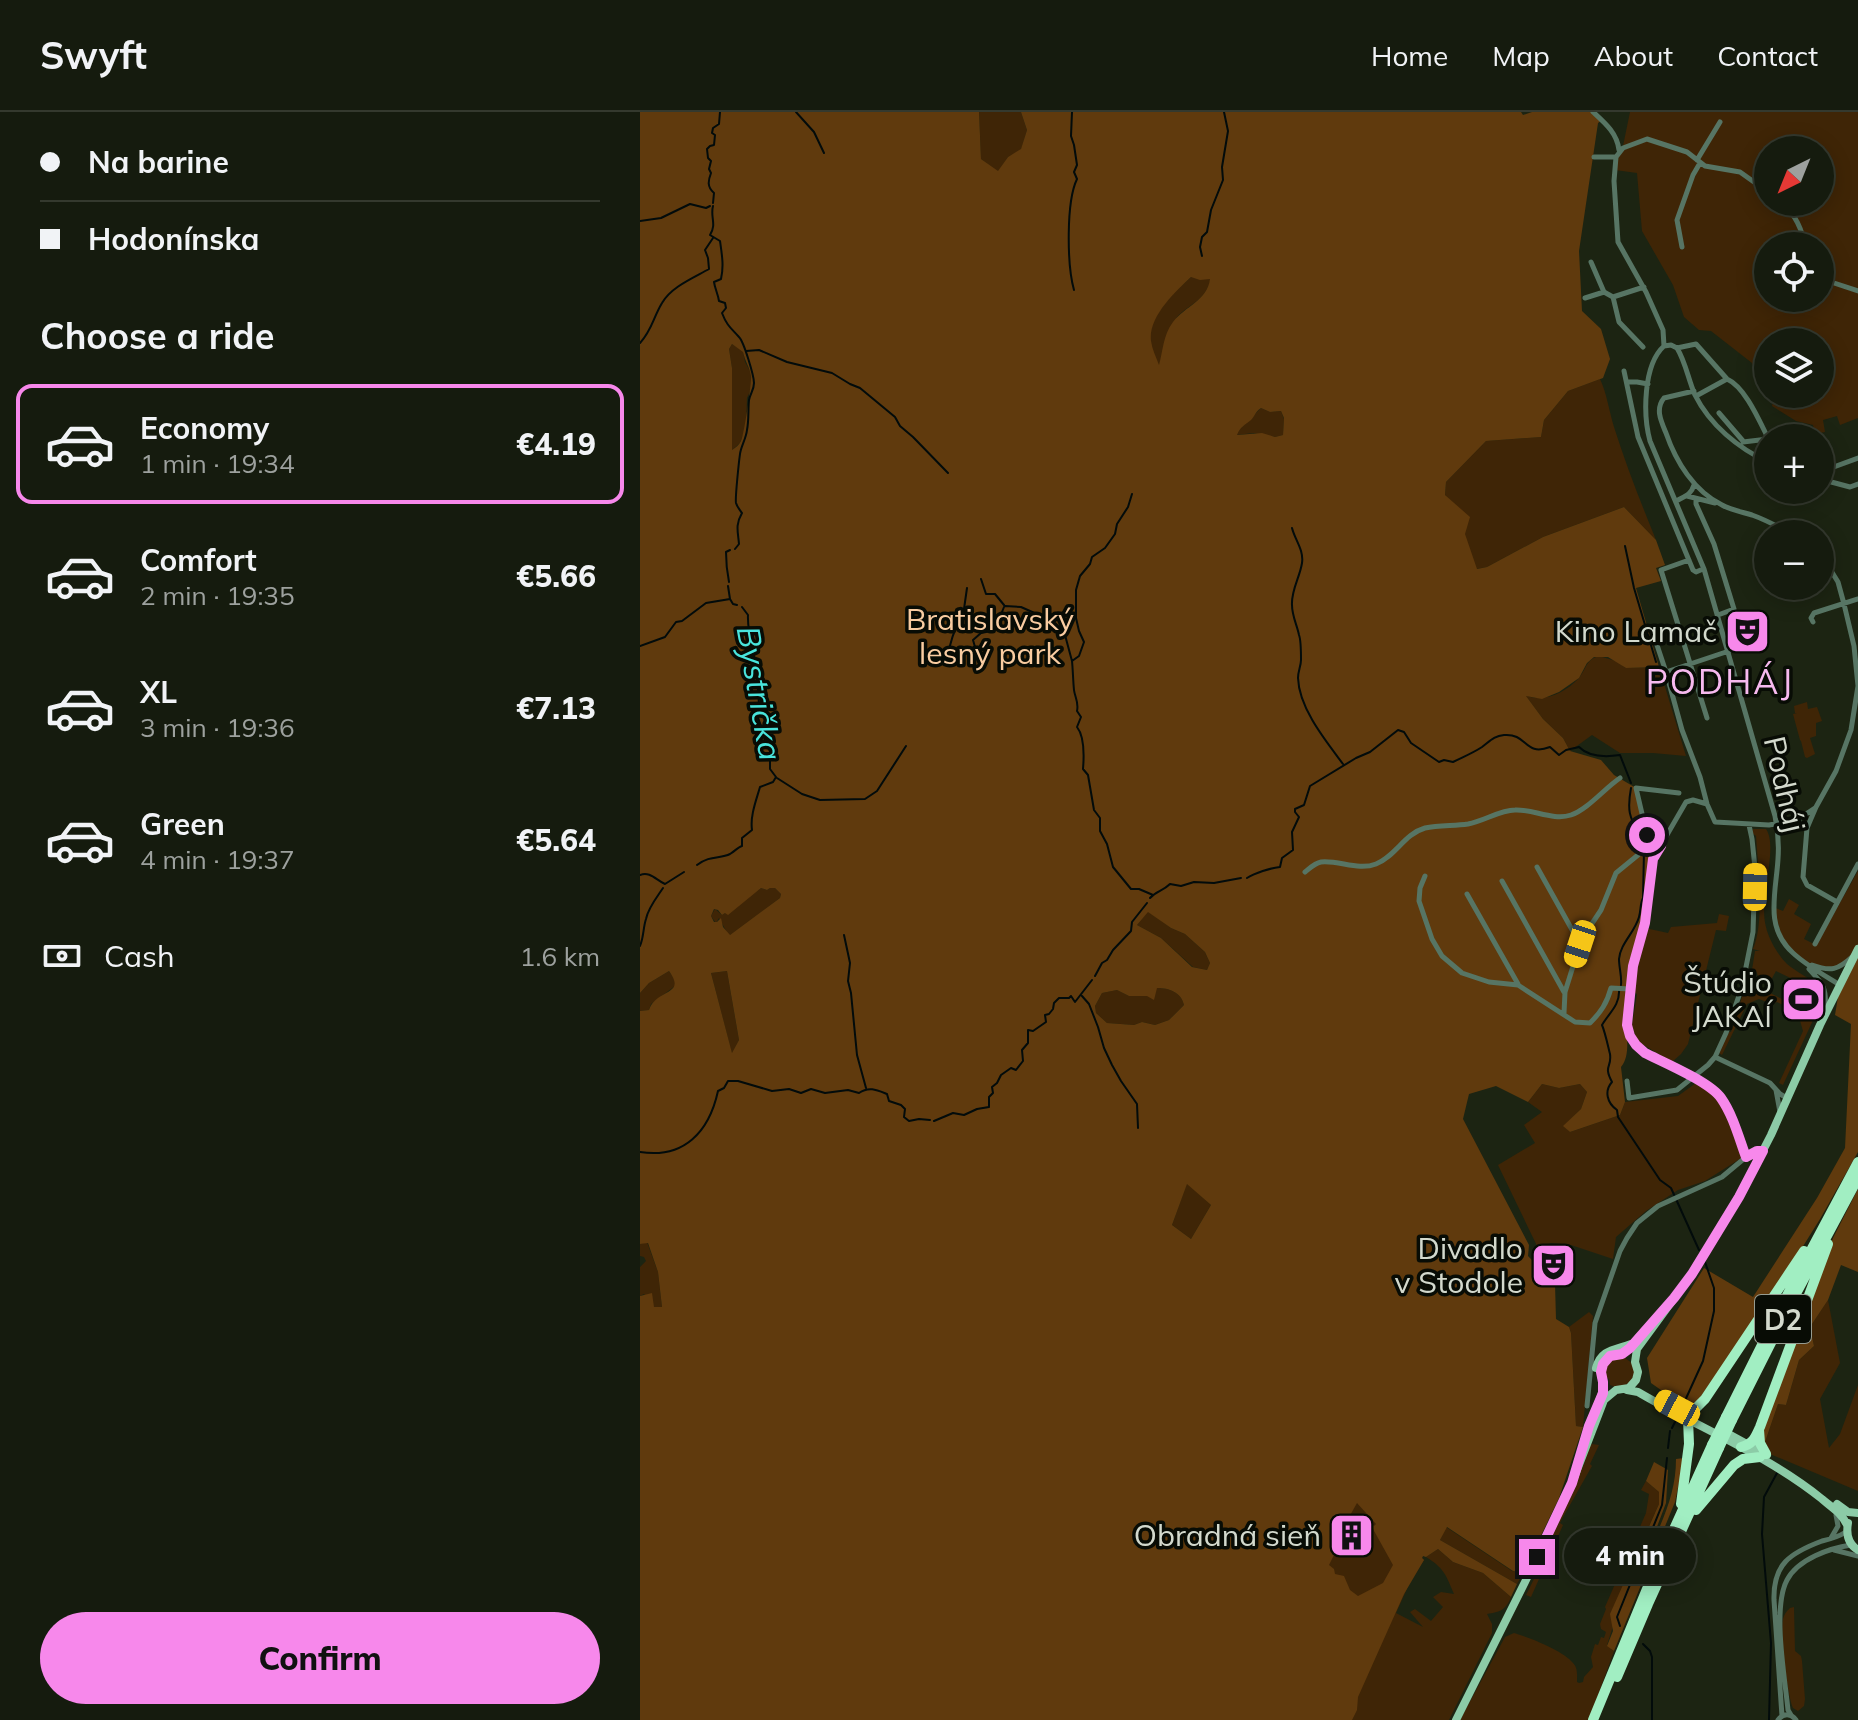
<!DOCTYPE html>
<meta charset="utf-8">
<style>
body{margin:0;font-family:Mulish,sans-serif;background:#22281c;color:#f1f3f6;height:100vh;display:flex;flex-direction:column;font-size:30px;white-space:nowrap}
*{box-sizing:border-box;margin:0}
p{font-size:26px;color:#9da19e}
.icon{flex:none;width:44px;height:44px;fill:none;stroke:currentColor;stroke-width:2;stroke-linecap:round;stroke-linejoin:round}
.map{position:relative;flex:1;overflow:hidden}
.details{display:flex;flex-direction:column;background:#151b0e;width:640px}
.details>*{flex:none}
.hud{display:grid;align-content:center;height:176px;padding:0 40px;background:#151b0e}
.needle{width:52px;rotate:223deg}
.buttons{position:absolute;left:1114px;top:24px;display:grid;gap:16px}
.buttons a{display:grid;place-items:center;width:80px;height:80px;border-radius:50%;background:#151b0e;box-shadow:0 4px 20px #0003,0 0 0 2px #34392e;font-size:40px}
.end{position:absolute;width:36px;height:36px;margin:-18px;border:10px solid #f788eb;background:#111;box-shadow:0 0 0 4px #111}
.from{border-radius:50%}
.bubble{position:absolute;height:56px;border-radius:28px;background:#151b0e;box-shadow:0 4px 20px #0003,0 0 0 2px #34392e;font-size:26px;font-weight:800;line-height:56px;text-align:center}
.car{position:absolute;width:24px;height:48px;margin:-24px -12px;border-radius:10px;box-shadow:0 0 6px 2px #0007;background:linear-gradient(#f5c518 24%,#345 0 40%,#f5c518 0 76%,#345 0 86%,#f5c518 0)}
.hud b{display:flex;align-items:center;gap:28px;height:76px;font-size:30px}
.hud b+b{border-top:2px solid #34392e}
.hud i{width:20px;height:20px;background:#f1f3f6}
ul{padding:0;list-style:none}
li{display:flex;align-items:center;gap:24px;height:120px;margin:0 16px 12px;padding:0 24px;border:4px solid transparent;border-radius:16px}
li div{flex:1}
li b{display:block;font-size:30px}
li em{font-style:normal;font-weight:800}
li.selected{border-color:#f788eb}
li>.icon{width:72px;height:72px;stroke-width:1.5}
h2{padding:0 40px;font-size:36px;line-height:96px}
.pay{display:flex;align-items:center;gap:20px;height:88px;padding:0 40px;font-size:30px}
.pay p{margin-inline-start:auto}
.primary-button{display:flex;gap:16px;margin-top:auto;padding:16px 40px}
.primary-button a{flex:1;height:92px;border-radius:48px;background:#f788eb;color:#111;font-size:32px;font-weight:800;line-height:92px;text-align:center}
header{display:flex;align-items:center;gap:48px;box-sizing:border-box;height:112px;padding:0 40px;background:#151b0e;border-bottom:2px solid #34392e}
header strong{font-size:38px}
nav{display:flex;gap:44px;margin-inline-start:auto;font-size:28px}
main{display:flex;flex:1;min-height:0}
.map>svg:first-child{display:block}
.green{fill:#3f2506;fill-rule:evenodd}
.forest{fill:#603a0d;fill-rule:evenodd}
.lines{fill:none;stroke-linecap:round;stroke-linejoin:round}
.stream{stroke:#020b0b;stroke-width:2}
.minor{stroke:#577564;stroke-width:5}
.major{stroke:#8ccba7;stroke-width:8}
.highway{stroke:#a1eec2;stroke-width:10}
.highway-bridge{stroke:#a1eec2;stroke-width:10}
.route{stroke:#f788eb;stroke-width:10}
.labels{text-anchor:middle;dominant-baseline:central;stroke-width:7;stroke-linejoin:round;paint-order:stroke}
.shield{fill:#080c05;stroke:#969c91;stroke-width:2}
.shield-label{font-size:28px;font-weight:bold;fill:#d3d9cd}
.park-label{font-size:30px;fill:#f9cca1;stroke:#080c05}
.poi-label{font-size:30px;fill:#d3d9cd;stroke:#080c05;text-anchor:end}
.street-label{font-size:30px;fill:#d3d9cd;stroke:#080c05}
.water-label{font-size:32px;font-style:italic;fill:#49e4dc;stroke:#080c05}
.quarter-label{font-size:34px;letter-spacing:2px;fill:#f7b9ef;stroke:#080c05}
</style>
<header>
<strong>Swyft</strong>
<nav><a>Home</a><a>Map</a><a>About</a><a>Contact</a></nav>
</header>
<main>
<section class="details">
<div class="hud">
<b><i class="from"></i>Na barine</b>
<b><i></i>Hodonínska</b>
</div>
<h2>Choose a ride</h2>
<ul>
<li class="selected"><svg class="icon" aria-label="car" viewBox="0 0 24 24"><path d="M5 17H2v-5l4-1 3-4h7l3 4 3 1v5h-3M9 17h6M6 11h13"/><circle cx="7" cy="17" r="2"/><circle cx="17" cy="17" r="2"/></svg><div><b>Economy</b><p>1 min · 19:34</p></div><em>€4.19</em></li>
<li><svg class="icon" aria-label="car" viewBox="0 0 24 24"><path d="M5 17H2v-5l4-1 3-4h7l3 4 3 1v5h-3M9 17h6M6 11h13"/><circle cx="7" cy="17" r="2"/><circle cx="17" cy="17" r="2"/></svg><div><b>Comfort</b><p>2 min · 19:35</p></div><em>€5.66</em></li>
<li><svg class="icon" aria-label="car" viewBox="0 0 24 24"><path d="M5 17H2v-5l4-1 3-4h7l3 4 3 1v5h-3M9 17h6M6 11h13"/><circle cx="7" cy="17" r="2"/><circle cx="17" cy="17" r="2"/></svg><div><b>XL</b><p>3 min · 19:36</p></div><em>€7.13</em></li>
<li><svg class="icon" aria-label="car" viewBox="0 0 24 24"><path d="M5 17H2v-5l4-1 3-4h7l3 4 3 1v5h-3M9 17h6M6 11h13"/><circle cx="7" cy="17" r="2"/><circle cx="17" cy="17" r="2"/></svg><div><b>Green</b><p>4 min · 19:37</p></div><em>€5.64</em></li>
</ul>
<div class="pay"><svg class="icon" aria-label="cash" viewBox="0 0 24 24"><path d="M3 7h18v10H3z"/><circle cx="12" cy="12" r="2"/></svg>Cash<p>1.6 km</p></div>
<div class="primary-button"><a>Confirm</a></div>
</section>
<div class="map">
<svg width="1218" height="1608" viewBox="0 0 1218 1608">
<rect width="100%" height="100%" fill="#1c2412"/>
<path class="green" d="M339,0h42l6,18 -6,20 -13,7 -10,15 -17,-13z
M990,0h228v306l-18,7 -3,-9 -14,4 2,12 -10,2 -2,-9 -17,-4 -24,-15 3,-12h45v-52h-52v43l-12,-11 -4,-11 -41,-32 -12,-1 -15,-13 -11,-32 -31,-54 -5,-58 -22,-3 1,-13 7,-11zM1128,38h52v52h-52zM1128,134h52v52h-52z
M551,165l20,1c-5,23 -21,25 -34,39 -8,9 -14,38 -18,50 -3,-9 -10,-22 -9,-32 3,-24 24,-42 41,-58z
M92,232l11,7 2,11 6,11 1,14 -5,11 -1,29 -6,16 -9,8 1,-83 -3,-19z
M960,267c7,15 9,32 14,48 12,38 27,76 42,113l-32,-33 -81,30 -56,30 -11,2 -21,-62 -10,-12 1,-13 40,-41 55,-4 3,-17 24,-29z
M621,296l9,4 11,-1 3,8 -1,16 -8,2 -21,-4 -18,2 3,-5z
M959,544l17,5 10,7 33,-1 27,89 -33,-3h-33l-28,-18 -22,16 -7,-13 -20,-19 -18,-24c18,8 40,-2 53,-16 9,-10 7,-19 21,-23z
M1167,590l1,7 9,-2 5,14 -6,2v13l-6,2 5,16 -8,4 -2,-1 -4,-16 -1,-1 -7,-26 4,-1h-2l-1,-7z
M1113,717h13c13,19 -8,70 0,98 3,13 12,28 21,37 15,13 35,16 34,39l-38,82 -4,-2 24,-52 -4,-14 -12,-6 -2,-5 -8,-4 -5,2 -13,-5 -12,5 -25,51 -3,-2 10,-21h2l16,-51 56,29 10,-21 -37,-18 -6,11 -11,-4 -3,-7 -4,-1 3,-19h5l-7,-2c12,-28 5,-82 3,-113l-4,-3z
M1218,759v78l-8,10 -20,11 -27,-8 -19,-19 -11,-36 10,4 6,-12 10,6 -5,9 17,10 -7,15 12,6z
M121,776l6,2 3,-2h5l6,6 -1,4 -51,38 -10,-18 -3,5 -5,-7 4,-7 7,6z
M508,799l23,17 14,6 20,18 5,11 -3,7 -14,-3 -32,-29 -24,-13z
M1079,802l10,2 -3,15 -10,-1 -28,114 -7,10 -9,8 -35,-21 -5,-16 5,-31 -4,-2 3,-28 9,-36 23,5 3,-6 46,-4z
M29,859l6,9v6l-24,18 -2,6 -9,1v-18l9,-10z
M87,859l12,69 -7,14 -21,-81z
M517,876c12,0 24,4 27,17l-15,15 -14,5 -13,-3 -8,3 -27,-2 -11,-10 -1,-7 7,-13 15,-3 12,6z
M1056,971l12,6 10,8 25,60 -38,24 -27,9 -32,21 -30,26 -3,22 -42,-14 -20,-2 -13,5 -40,-83 37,-22 -11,-18 18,-13 -14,-10 14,-18 17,4 21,-4 7,8 -6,17 -17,17 6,6 50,-17 5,-13 53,-6z
M547,1071l24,22 -20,34 -19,-14z
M7,1130l11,30 4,35h-8l-10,-13 -4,2v-29l6,-6 -2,-4 -4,-1v-12z
M1188,1188l12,63 -20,36 9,49 11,-14 18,-49v106l-88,-37 -6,-9 14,-41 8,1 13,-45 15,-14 -4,-19z
M949,1200l4,4 -10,111 -7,-1 -5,-93 -2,-6z
M982,1244l10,7 3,8 -1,10 -16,7 -8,-3 -1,-6 -4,-3 -1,-6 6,-10z
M952,1332l7,1 -9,19 2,2 -30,53 -2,4 3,2 -32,72 -5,-2 9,-18 -2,-2 15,-35 37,-78 3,-14z
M1006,1369l13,11v12l-24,53 -28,88 7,6 -25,69h-129l45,-83 9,-4c14,4 50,18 59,30 5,5 4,12 4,19l2,1 4,-1 1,-5 9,-10 -2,-10 4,-13 3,1 3,-8 3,1 2,-6 -5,-3 -1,-5 6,-15 -1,-2 41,-94 3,-19 -8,-4z
M691,1383l109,20 -18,43 2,2 -14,22 -14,31 27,14 -13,-15 5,-3 16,12 12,-14 -10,-10 8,-5 13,2c-8,-19 -10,-26 -28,-37l12,-8 15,13 30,11 28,24c-5,13 -11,15 -24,17l5,10v9l-43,87h-209l-1,-29z
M806,1415l66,44 11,2 -6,11 -77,-44z
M1154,1495l1,44 6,5 1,5 3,38 -1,7 -6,5 -5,-3c-6,-13 -13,-76 -10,-89 2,-6 3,-7 7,-11z"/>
<path class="forest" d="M0,0h339l2,47 17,12 10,-14 13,-8 6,-19 -6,-18h500l2,3 9,-3h61l9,8 -4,3 -19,128 3,60 19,18 9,30 -7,19 -35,13 -24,29 -3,17 -55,4 -40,41 -1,13 25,22 -5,17 12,35 10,-2 56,-30 81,-30 32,33 9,25 -9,3 5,13 -25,7 23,79 -33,1 -18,-11h-14l-7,6 -8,15 -20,14 -17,7 -16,-3 17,23 20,19 7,13 31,9 13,15 22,13 11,46 14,12 -8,14 -8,63 -12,31 -7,70c1,13 4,33 -5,43l4,35 -5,13 -50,17 -7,-6 18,-17 6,-17 -7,-8 -21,4 -17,-4 -14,18 -32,-16 -27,8 -6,25 66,126 -1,11 27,28 1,35 13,8 2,6 5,93 7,1 -24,71 -36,75 -10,-2 -66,-44 -7,13 77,44 -6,13 -28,-24 -30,-11 -15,-13 -12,8 -3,-1 -1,2 2,2 -20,34 -46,103 -1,13 -5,10h-712v-424l12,-3 2,14h8l-4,-35 -10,-29 -8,1v-233l9,-1c8,-22 38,-14 20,-39l-20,12 -9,10zM551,165l9,3 10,-1c-3,22 -25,27 -37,43 -10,13 -10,29 -14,43 -3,-8 -7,-16 -8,-24 -3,-24 24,-49 40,-64zM92,232l11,8c2,9 7,16 8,24 1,5 -7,60 -10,65 -2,4 -5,6 -9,9v-82l-3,-19zM621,296l9,4 11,-1 3,7 -1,17 -8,2 -13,-4 -25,2c3,-8 8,-10 14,-15 4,-4 4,-8 10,-12zM121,776l6,2 3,-2h5l6,6 -1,4 -50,37 -7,-8 -2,-9 -4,4h-3l-3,-6 3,-7 4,1 4,5 3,-2 3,2zM508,800l23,16 14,6 20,18 5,11 -3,7 -15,-3 -31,-29 -24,-13zM87,859l12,69 -7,13 -21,-80zM517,876c12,0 24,4 27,17l-15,15 -14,5 -13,-3 -8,3 -27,-2 -11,-10 -1,-7 7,-13 15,-3 12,6h18l7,4zM547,1072l24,21 -20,34 -19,-14zM717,1391l19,21 -2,2 -6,-6 25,45 -10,18 -25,13 -8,-6 -6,-14 -9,-2 -1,-5 -5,-4 10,-20 -7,-4 6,-10 1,4z
M1218,837v203l-38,67 -38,61 -87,125 -10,2 -34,-24 -4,-25 57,-90 49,29 64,-99 28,-50 6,-124 -16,-9 5,-30z
M1218,1077v83l-17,-7 -13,35 -18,27 4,19 -15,14 -13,45 -8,-1 -14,41 -2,-16 71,-191z
M1044,1346l-9,44 -61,149 -7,-5 6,-15 -3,-17 49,-110v-12l-13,-11 8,-19 14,8 -2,33 -11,29 2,1c11,-25 19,-47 19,-74z"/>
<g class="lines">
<path class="stream" d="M156,0l18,20 10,21
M432,0l-1,24 3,9 3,20 -3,7 3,7c-11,23 -10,86 -3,111
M73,91l1,-10c-7,-6 -6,-12 -3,-20l-2,-4 2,-8 -3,-3 -1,-9 3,-3 4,-1 1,-10 -3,-2 1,-5 6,-4 1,-12
M73,94c-3,11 4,18 -3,29l10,6c2,14 4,25 1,38l-7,3c1,7 4,12 5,19l6,2 1,5 -4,5c5,13 9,15 17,24 5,5 15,39 15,46 0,7 -4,11 -5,17 -1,10 0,20 -2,30 -1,9 -6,16 -7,24 -1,7 -5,44 -4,49 1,4 4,7 6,10 -7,12 -4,19 -3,31l-4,5
M0,109l21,-3 29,-14 16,4 4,-2
M562,144l-2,-9 2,-10 5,-5 4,-22 12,-30 -1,-13 6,-36 -4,-19
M0,231c12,-13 13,-25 22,-40 9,-16 31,-25 47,-34l-1,-11 -3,-8 8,-12
M106,239l13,-1 28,12 45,11 18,11 10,4 35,29 5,9 13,11 35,36
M492,382l-4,13 -11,17 -2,10 -10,14 -13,9 -2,7 -10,12 -4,14v28l3,13 5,11 -5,14 -7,5c1,10 1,19 2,29 1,8 5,12 3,21l4,6 -4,10c8,10 7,30 6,42l5,6 6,35 6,8v13l7,13 6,23 18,22h8l14,6
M652,416c3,12 12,22 10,35 -2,14 -11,27 -10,42 0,11 5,20 7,30 2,5 2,19 2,25 0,6 -3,11 -3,18 1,30 27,62 45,86
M985,434l9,42 22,74
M341,467l5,15h9l9,11
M89,470c-2,-10 -3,-19 -3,-30l4,-2
M88,474l2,13 3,5 4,1
M365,494l16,1 27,12 17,16 7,26
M321,518l6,-42
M0,534l25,-9 11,-15 6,-1 24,-18 24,-4
M335,535l-2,-7 8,-7 10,-2v-9l3,-4 6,-1 4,-10
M306,552c3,-19 8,-35 17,-52
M137,666l25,16 18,6 45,-1 12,-8 29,-45
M991,676c-4,22 -2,29 9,48
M57,753c13,-10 23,-6 33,-11 5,-3 8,-7 12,-8v-8l10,-8c-2,-14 4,-29 8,-43l13,-5 3,-5 -6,-8v-18l-5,-8 -1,-9 -7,-19 3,-3c-2,-13 -2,-26 -3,-40 -3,-19 -10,-39 -9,-57l-6,-8
M0,763c10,-4 16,5 25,9l19,-12
M607,766c8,-5 23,-10 33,-11l2,-9 11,-8 -1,-18 7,-15 -4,-5v-3l9,-4 6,-19 46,-28 14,-6 28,-22 6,2 7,11 28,19 5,-2 9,2c10,-5 20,-9 29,-15 8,-6 12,-11 22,-12 24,-2 20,22 46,12l9,8 7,-5 13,-3c10,10 28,10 41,8l11,28
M510,786c6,-7 13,-7 20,-14l11,2 13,-4 20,1 27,-5
M204,823l6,28 -2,18 3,12 6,62 9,33
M0,834c4,-10 3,-18 6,-27 2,-11 11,-22 17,-31
M455,864l7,-13 5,-3 6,-10 18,-19 1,-9 15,-19
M981,873c1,-9 -2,-17 -2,-26 1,-15 16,-27 20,-42 2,-7 1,-13 4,-19l1,-47 -2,-9
M979,878c1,15 -10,23 -17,35 3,7 6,21 8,29 2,14 -7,11 2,28 -8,9 -5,21 5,28l1,7 42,63 11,8 28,62
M442,884l7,8 9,23 6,21 8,17 9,16 16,23 1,24
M294,1009l19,-8 11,2 13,-6 12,-2v-10l4,-4 -1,-6 5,-4 4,-8 10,-7 5,2 7,-9 -1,-11 6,-7v-13l5,1 13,-9 -1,-7 4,-1 4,-5 1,-6 5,-5h10l2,-2 4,6 17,-22
M0,1040c44,7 69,-20 78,-61l6,-3 4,-7h10l34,10 17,-2 12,4 10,-4 14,4 23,-3 11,3c10,-7 18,-3 28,1l2,7 12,4 4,4 -1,8 5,4 10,-2 11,1
M1043,1293l20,-44 11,-50v-23l-9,-26
M1032,1316l4,-8
M1028,1336l2,-17
M980,1514l-3,-9 45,-112 5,-47
M1003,1532l7,7 2,6v63
M1129,1608l2,-77 -9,-109 2,-37 13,-24"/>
<path class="minor" d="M953,0c12,11 24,21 26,38
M954,45h22
M1057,48l23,-38
M1142,90c12,12 21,27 22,44
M1042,135l-5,-27 16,-45 7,-12
M951,150l13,30
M1180,164l11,6 27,9
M973,185l6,25 24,25
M945,186l19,-6 9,5 31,-10
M1024,234c-21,19 -21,69 -14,95l54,128 71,247c3,14 4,29 3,43 -2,34 -14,68 15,94 14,13 31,22 47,32
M1024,234l-1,-16 -17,-38 -28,-50 -4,-61 2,-24 7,-9 24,-9 40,13 18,14 35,6 28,20
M1024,234l7,-1 6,3 19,-4 31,35c18,8 32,41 41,59
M1037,236c9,15 11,31 18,47 15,30 43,53 73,67
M984,259l14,66 55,133 3,2 7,-3
M988,270h9l11,2
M1054,279l-30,7c-9,11 -3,23 2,35 10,29 28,58 56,72 9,5 20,7 30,10 14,5 27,12 39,19
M1056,284l31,-17
M1079,301l24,28
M1103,330l25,-3
M1180,360l38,-14
M1180,367l30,8 8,-3
M1047,384l28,7
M1056,387v5l18,40 20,65 -16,6
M1036,389c9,-5 15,-6 18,-16
M1180,447l10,10 8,13 6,22 10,42 4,40 -7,44 -15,41 -20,36 -9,21 -4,49 4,8 30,17
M1049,448l-28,10 46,148
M1173,510l-2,-4 3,-5 44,-14
M1012,518l14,42 16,58 18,47 7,27 8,18 54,3 28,-5 10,8
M1026,560l63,-21
M1067,692l-14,-4 -7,2 -33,57 -8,64 -12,43 -6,59 3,11 6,9 9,8c20,11 65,28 76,45 12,17 18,40 25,59
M1157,708l18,-12
M1021,734l-14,-11 -11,-47 43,5
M897,755l43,77
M665,760c5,-4 10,-9 16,-10 18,-2 37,9 55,2 20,-8 28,-30 49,-36 14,-3 29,-2 43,-4 16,-3 32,-14 47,-14 18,-1 38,11 56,5 16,-5 34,-27 49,-37
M785,764l-5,12 -1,13 13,38 10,17 20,17 27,9 29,3 57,37 15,1c11,-11 17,-20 21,-35l19,1
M862,769l62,111
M827,782l51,90
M1175,832l43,-80
M1172,853c19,7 26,5 41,-9
M1169,857c14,15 18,19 16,40
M924,901l1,-21 15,-48 7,-13 14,-21 15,-37 22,-18 2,-7 -1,-8 8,-5
M1075,945l55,26 10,11 7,4
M987,969l2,17 48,-8 31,-25 7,-8 11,-24 16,-46 11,-55 2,-64 -3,-29 -3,-14
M1136,978l4,22
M947,1294l8,-83 25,-72 7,-13 10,-15 21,-17 64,-29 24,-20 11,-6h6
M1191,1426l7,-12 -2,-11
M1194,1438l24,6
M1151,1603l-3,-5c-3,-32 -16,-102 -1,-130 11,-21 43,-32 64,-35
M1142,1604l-8,-116c-1,-36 16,-47 48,-59 9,-2 16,-4 24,-9
M1138,1608c5,-7 13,-7 18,0"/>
<path class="major" d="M956,1256c5,-19 19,-18 35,-24
M987,1278l11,2c61,36 128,62 184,107 9,8 20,14 25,26
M959,1289c9,-17 -2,-26 4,-38 5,-10 14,-7 22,-11 6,-3 10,-10 14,-15
M1083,1319l44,24
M1197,1392l11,8 10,1
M1208,1411c-2,11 0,21 10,27
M816,1608l69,-138 47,-99 32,-83 12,-10 13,-2 7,-8 2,-8 -3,-10 2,-13 55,-75 47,-77 32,-62 49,-110 38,-76"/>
<path class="highway" d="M1042,1298l13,-1 10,-10 99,-148
M1086,1305l58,-116 74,-139
M1092,1308l59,-117 67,-125
M1119,1318l1,13 6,11
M1101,1335c12,-3 14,-9 19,-20l68,-183
M1041,1392l8,-60 -1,-25
M1056,1398l38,-45 9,-6 17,-2
M977,1565l31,-73 71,-156
M953,1608l54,-131 65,-144"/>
<path class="highway-bridge" d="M1072,1333l14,-28
M1079,1336l13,-28"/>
</g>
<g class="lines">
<path class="route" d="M897,1445l35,-74 17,-57 14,-33v-11l-2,-10 2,-8 7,-8 12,-2 8,-6 44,-50 18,-24 47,-77 24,-46h-6l-11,6c-7,-19 -13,-42 -25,-59 -11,-16 -56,-35 -76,-45l-9,-8 -6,-9 -3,-11 6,-59 12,-43 8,-64 8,-13 -14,-11"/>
</g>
<defs>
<symbol id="theatre-square" viewBox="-11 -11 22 22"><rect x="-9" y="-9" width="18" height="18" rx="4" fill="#f788eb" stroke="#080c05"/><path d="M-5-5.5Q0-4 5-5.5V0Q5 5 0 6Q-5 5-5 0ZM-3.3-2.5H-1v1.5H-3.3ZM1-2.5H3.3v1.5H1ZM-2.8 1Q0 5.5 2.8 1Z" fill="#111"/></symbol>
<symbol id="stadium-square" viewBox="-11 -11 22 22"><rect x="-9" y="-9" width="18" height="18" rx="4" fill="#f788eb" stroke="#080c05"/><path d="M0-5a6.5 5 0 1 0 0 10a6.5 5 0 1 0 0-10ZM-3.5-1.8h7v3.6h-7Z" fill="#111"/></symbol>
<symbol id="building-square" viewBox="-11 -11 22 22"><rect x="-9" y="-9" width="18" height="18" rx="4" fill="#f788eb" stroke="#080c05"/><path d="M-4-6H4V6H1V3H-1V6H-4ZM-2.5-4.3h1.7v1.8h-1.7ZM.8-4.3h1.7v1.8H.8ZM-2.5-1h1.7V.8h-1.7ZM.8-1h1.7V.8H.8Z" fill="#111"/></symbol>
</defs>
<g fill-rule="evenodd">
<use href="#theatre-square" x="1082" y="494" width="51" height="51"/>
<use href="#stadium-square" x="1138" y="862" width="51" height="51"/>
<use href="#theatre-square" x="888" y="1128" width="51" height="51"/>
<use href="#building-square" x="686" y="1398" width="51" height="51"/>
</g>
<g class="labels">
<rect class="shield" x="1115" y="1183" width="56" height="48" rx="6"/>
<g class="shield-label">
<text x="1143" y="1207">D2</text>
</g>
<g class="park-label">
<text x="350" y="507">Bratislavský<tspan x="350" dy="34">lesný park</tspan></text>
</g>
<g class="poi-label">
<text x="1077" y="519">Kino Lamač</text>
<text x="1132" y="870">Štúdio<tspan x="1132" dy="34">JAKAÍ</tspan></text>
<text x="883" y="1136">Divadlo<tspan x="883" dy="34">v Stodole</tspan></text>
<text x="681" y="1423">Obradná sieň</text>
</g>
<g class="street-label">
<text transform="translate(1145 672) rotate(77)">Podháj</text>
</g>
<g class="water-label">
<text transform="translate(120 581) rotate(80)">Bystrička</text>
</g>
<g class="quarter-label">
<text x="1080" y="569">PODHÁJ</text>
</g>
</g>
</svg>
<div class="buttons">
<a><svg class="needle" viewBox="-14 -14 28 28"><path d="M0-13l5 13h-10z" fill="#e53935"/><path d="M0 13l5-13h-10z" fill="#9da19e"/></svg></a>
<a><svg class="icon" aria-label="locate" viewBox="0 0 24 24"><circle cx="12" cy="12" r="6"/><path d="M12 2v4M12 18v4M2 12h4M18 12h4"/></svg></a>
<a><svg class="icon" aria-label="layers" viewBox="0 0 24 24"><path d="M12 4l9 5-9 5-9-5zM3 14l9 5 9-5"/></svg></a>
<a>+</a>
<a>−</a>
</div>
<i class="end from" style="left:1007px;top:723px"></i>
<i class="end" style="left:897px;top:1445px"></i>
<div class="bubble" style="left:924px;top:1416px;width:132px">4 min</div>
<i class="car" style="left:1115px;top:775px;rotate:1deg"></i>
<i class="car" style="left:940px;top:832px;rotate:198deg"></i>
<i class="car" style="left:1037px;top:1296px;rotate:298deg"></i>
</div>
</main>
